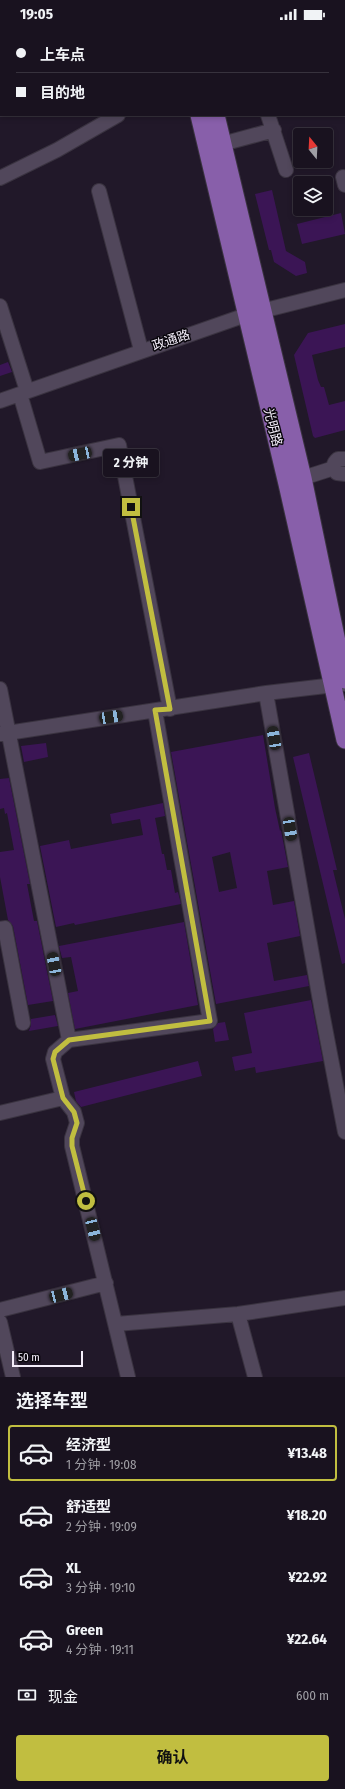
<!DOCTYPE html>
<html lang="zh">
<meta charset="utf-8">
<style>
body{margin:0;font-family:"Fira Sans Condensed","Noto Sans SC",sans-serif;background:#221b28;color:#f1f3f6;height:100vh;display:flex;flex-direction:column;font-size:15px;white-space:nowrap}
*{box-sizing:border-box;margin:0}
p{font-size:13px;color:#9f9ea4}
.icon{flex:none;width:22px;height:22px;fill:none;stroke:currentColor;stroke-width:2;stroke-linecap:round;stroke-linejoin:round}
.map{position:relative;height:1349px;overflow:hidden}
.details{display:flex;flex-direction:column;background:#19121f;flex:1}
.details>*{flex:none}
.guide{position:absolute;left:0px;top:0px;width:345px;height:88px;box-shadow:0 2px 6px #0003,0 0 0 1px #37323d;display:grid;align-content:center;height:88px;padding:0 16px;background:#19121f}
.needle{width:26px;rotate:342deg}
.controls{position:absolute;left:293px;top:100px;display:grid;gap:8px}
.controls a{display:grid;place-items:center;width:40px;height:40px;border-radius:4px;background:#19121f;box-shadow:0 2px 6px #0003,0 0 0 1px #37323d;font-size:20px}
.scale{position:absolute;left:12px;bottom:10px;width:71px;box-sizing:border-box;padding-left:4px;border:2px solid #f4eefa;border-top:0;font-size:11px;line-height:14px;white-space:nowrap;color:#f4eefa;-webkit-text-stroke:3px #09060c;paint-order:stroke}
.end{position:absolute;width:18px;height:18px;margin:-9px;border:5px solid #c1be40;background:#111;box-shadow:0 0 0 2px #111}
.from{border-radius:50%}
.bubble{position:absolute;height:28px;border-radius:4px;background:#19121f;box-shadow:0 2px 6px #0003,0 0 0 1px #37323d;font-size:13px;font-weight:700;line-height:28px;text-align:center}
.car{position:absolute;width:12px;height:24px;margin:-12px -6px;border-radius:5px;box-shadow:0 0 3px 1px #0007;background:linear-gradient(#222 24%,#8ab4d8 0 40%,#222 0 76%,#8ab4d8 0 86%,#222 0)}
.guide b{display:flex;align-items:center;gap:14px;height:38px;font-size:15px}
.guide b+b{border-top:1px solid #37323d}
.guide i{width:10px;height:10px;background:#f1f3f6}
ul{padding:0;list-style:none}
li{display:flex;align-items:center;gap:12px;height:56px;margin:0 8px 6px;padding:0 8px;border:2px solid transparent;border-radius:4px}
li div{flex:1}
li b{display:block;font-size:15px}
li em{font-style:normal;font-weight:700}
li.current{border-color:#c1be40}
li>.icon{width:36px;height:36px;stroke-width:1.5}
h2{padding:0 16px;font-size:18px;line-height:48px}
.pay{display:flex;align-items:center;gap:10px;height:44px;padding:0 16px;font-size:15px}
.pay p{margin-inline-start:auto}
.cta{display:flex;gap:8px;margin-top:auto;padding:8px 16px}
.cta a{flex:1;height:46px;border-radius:4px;background:#c1be40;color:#111;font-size:16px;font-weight:700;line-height:46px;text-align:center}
.status{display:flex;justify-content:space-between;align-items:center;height:28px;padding:0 20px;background:#19121f;direction:ltr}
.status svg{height:11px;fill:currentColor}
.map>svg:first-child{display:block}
.building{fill:#3b1555;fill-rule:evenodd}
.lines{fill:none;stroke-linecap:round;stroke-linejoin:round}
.minor-casing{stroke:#3a3340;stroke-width:16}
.major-casing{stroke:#3a3340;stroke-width:19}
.minor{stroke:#51475b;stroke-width:14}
.major{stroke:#885faa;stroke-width:17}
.route{stroke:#c1be40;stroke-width:5}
.labels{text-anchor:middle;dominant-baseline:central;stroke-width:3;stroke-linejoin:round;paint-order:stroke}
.street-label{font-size:13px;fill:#f4eefa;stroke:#09060c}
</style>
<div class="status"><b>19:05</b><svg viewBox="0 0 49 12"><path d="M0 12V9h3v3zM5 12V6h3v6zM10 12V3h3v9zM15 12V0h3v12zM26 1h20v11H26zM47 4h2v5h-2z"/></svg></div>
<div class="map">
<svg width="345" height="1349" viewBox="0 0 345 1349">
<rect width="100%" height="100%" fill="#211829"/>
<path class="building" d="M272,162l14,61 19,11 2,11 -11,3 -22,-14 -3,-12h-2l-14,-56z
M341,185l4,21 -43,10 -5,-20z
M345,296v23l-33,8 6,25 3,7h3l5,18 16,-4v29l-30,8 -2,-2 -19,-81 14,-22z
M8,334l4,10 -12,4v-11z
M263,707l12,73 5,23 1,-1 7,37 -21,4 6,34 21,-4 6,35 -33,7 7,38 33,-6 2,11 -93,18 -45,-252zM230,824l7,36 -18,4 -7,-35z
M46,715l2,14 -24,5 -3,-16z
M309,725l28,117h-4l12,49v44l-3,1 -49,-207z
M9,750l21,106h-3l7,37h3l16,80 -25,4 -15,-79 -5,-6 -8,-43v-25l14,-2 -7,-37 -2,1 -1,-6 -4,1v-30z
M163,775l2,13 -10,2 7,36h2l3,16h4l4,23 3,-1 3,12 -106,21 -1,-2 -18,4 -16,-81 29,-6 2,9 72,-14 -3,-16 -28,5 -2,-10z
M184,894l14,83 -123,24 -7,-36 10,-2 -7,-34 -9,1 -3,-12z
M311,972l12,61 -67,12 -1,-6 -20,4 -3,-14 20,-4 -8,-40z
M55,987l3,11 -29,5 2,-6v-6z
M225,994l4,18 -14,2 -2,-13 5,-6z
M198,1033l4,15 -121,31 -5,-6 -2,-9z"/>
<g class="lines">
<defs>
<path id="minor" d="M268,87l18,55
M222,116l52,-14
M343,149l2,8
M0,150l57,-28 61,-35
M99,163l42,159
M0,278l27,85
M20,366l20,68 79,-17 51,264
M0,373l246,-86 99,-25
M345,431h-7c-5,4 -6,9 -1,14l8,1
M303,450l31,-10
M0,661l69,351 141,-19 -55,-310
M266,665l56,319 23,120
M1,706l265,-41 77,-9
M0,901l5,-1 18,95
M69,1012l-14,12 -2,7 10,39 11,14 3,11 -5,15v8l56,231
M0,1085l63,-15
M0,1282l106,-27
M238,1286l17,63
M0,1294l13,55
M116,1296l122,-10 107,-16"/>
<path id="major" d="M178,0v1
M195,0v1
M62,1l4,-1
M105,1l4,-1
M298,1l2,-1
M0,17h1
M199,87l88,369 58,256
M216,87l87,363 42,202"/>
</defs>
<use href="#minor" class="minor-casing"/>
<use href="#major" class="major-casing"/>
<use href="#minor" class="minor"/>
<use href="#major" class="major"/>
</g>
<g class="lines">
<path class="route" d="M86,1173l-14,-55v-8l5,-15 -3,-11 -11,-14 -10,-39 2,-7 14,-12 141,-19 -55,-311 15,-1 -39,-202"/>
</g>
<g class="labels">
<g class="street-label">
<text transform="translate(171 312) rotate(-19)">政通路</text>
<text transform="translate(273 399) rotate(76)">光明路</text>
</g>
</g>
</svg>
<div class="controls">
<a><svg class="needle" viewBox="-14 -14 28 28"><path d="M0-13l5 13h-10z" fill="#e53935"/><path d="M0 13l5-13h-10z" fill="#9f9ea4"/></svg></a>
<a><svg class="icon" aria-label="layers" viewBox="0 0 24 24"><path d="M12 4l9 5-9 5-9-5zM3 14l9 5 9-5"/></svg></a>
</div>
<div class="scale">50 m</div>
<i class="end from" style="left:86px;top:1173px"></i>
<i class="end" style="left:131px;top:479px"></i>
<div class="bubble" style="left:103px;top:421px;width:56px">2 分钟</div>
<i class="car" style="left:80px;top:426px;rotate:258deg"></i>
<i class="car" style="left:111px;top:689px;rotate:81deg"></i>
<i class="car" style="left:274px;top:710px;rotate:350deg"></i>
<i class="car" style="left:290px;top:801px;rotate:170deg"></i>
<i class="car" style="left:54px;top:936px;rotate:349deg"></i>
<i class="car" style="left:93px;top:1201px;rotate:166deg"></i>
<i class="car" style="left:61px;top:1267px;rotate:76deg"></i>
<div class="guide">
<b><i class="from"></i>上车点</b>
<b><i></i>目的地</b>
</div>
</div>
<section class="details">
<h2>选择车型</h2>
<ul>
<li class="current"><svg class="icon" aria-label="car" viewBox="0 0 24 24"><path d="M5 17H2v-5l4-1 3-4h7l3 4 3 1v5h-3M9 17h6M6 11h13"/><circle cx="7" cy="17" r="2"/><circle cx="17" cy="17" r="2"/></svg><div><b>经济型</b><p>1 分钟 · 19:08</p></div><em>¥13.48</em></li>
<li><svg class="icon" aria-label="car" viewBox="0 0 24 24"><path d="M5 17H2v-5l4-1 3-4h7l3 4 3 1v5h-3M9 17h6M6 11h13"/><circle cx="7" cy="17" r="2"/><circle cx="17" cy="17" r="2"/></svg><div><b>舒适型</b><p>2 分钟 · 19:09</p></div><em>¥18.20</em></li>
<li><svg class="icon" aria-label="car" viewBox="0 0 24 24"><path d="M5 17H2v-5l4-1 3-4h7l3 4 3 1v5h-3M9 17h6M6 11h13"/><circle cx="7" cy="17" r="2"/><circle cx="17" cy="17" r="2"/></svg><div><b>XL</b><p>3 分钟 · 19:10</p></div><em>¥22.92</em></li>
<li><svg class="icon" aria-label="car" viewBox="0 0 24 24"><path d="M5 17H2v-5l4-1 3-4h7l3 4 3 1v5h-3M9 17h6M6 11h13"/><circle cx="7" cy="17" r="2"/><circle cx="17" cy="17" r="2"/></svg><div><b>Green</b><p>4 分钟 · 19:11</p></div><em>¥22.64</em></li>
</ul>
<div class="pay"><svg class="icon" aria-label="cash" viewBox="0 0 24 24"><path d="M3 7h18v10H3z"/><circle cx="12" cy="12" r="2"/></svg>现金<p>600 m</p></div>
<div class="cta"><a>确认</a></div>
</section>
